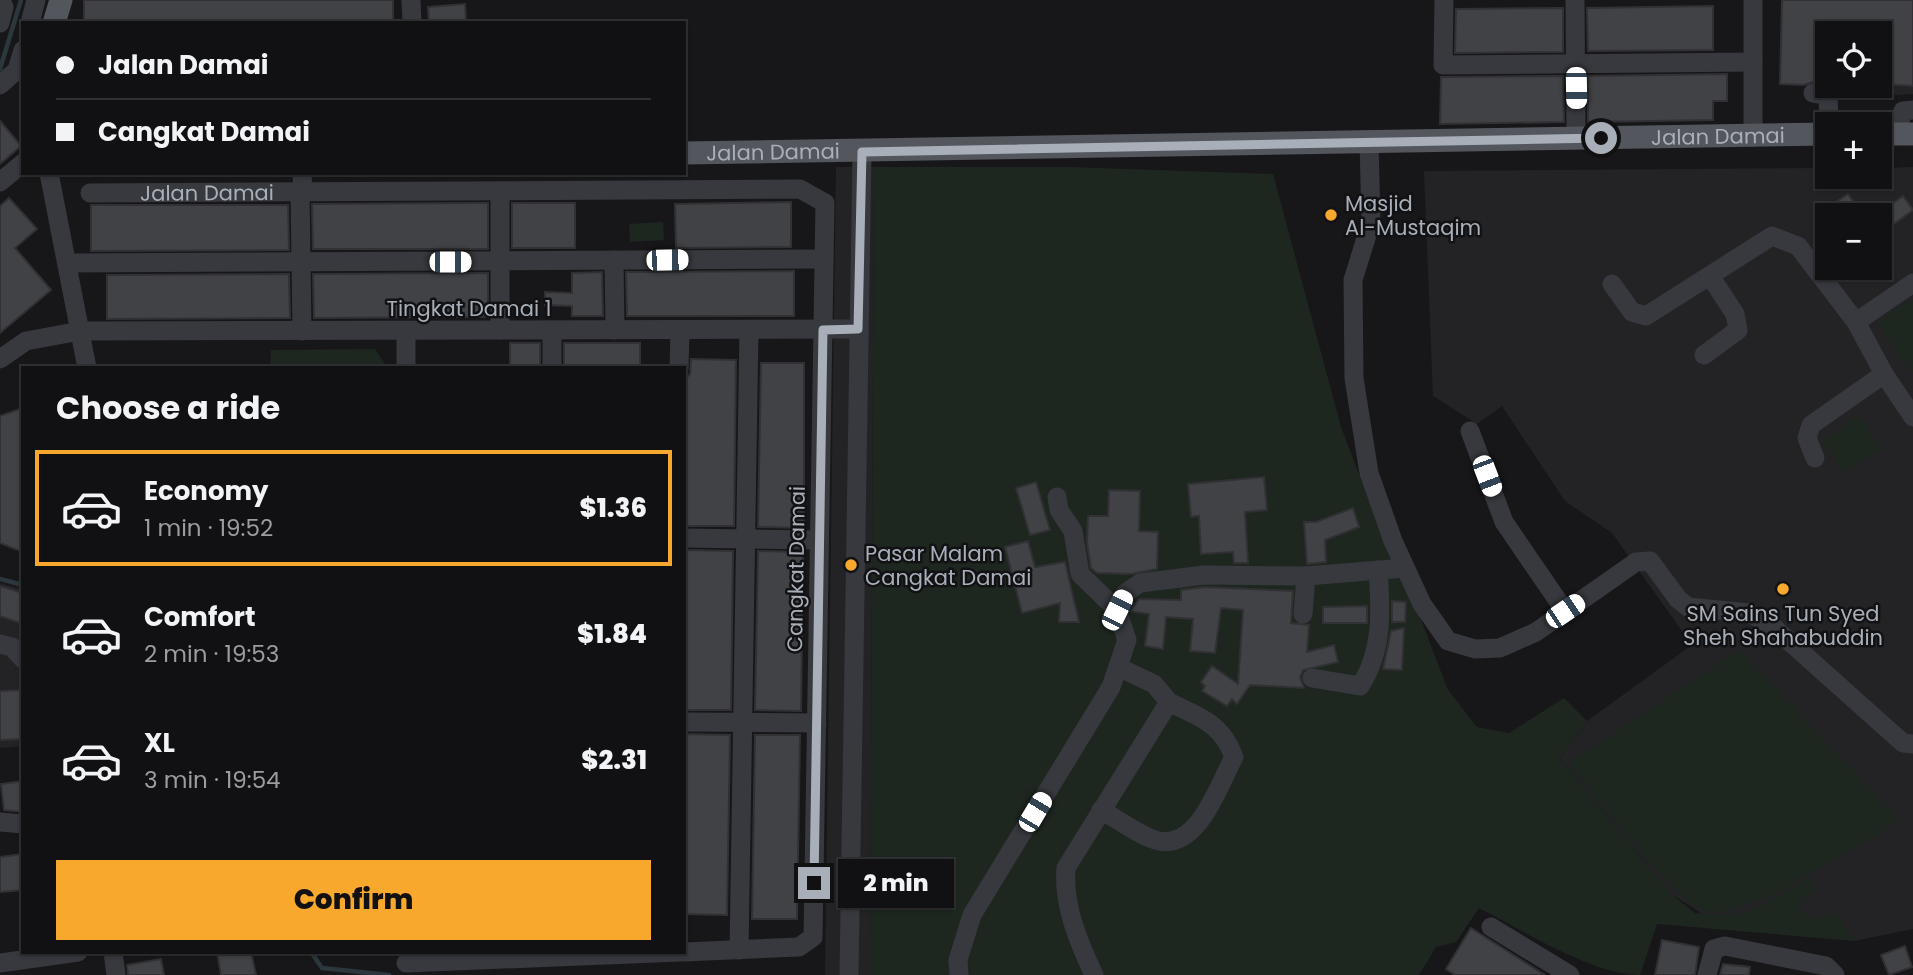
<!DOCTYPE html>
<meta charset="utf-8">
<style>
body{margin:0;font-family:Poppins,sans-serif;background:#1e1f21;color:#f1f3f6;height:100vh;display:flex;flex-direction:column;font-size:26px;white-space:nowrap}
*{box-sizing:border-box;margin:0}
p{font-size:23px;color:#9c9da0}
.icon{flex:none;width:38px;height:38px;fill:none;stroke:currentColor;stroke-width:2;stroke-linecap:round;stroke-linejoin:round}
.map{position:relative;flex:1;overflow:hidden}
.side{position:absolute;left:21px;top:366px;width:665px;height:588px;display:flex;flex-direction:column;background:#111113;border-radius:0px;box-shadow:0 2px 5px #0004,0 0 0 2px #303133}
.side>*{flex:none}
.top-card{position:absolute;left:21px;top:21px;width:665px;height:154px;border-radius:0px;box-shadow:0 2px 5px #0004,0 0 0 2px #303133;display:grid;align-content:center;height:154px;padding:0 35px;background:#111113}
.buttons{position:absolute;left:1815px;top:21px;display:grid;gap:14px}
.buttons a{display:grid;place-items:center;width:77px;height:77px;border-radius:0px;background:#111113;box-shadow:0 2px 5px #0004,0 0 0 2px #303133;font-size:35px}
.end{position:absolute;width:32px;height:32px;margin:-16px;border:9px solid #a8afb9;background:#111;box-shadow:0 0 0 4px #111}
.from{border-radius:50%}
.bubble{position:absolute;height:49px;border-radius:0px;background:#111113;box-shadow:0 2px 5px #0004,0 0 0 2px #303133;font-size:23px;font-weight:800;line-height:49px;text-align:center}
.car{position:absolute;width:21px;height:42px;margin:-21px -10px;border-radius:9px;box-shadow:0 0 5px 2px #0007;background:linear-gradient(#fff 24%,#345 0 40%,#fff 0 76%,#345 0 86%,#fff 0)}
.top-card b{display:flex;align-items:center;gap:24px;height:66px;font-size:26px}
.top-card b+b{border-top:2px solid #303133}
.top-card i{width:18px;height:18px;background:#f1f3f6}
ul{padding:0;list-style:none}
li{display:flex;align-items:center;gap:21px;height:116px;margin:0 14px 10px;padding:0 21px;border:4px solid transparent;border-radius:0px}
li div{flex:1}
li b{display:block;font-size:26px}
li em{font-style:normal;font-weight:800}
li.selected{border-color:#f9a82e}
li>.icon{width:63px;height:63px;stroke-width:1.5}
h2{padding:0 35px;font-size:32px;line-height:84px}
.cta{display:flex;gap:14px;margin-top:auto;padding:14px 35px}
.cta a{flex:1;height:80px;border-radius:0px;background:#f9a82e;color:#111;font-size:28px;font-weight:800;line-height:80px;text-align:center}
.map>svg:first-child{display:block}
.built{fill:#232326;fill-rule:evenodd}
.green{fill:#1e271f}
.lines{fill:none;stroke-linecap:round;stroke-linejoin:round}
.stream{stroke:#2c373d;stroke-width:4.5}
.building{fill:#414246;stroke:#313135;stroke-width:2}
.minor{stroke:#37393e;stroke-width:19}
.major{stroke:#53565d;stroke-width:23}
.route{stroke:#a8afb9;stroke-width:9}
.poi-dot{fill:#f9a82e;stroke:#121214;stroke-width:2.5}
.labels{text-anchor:middle;dominant-baseline:central;stroke-width:5;stroke-linejoin:round;paint-order:stroke}
.street-label{font-size:21px;fill:#a8afb9;stroke:#121214}
.poi-label{font-size:21px;fill:#a8afb9;stroke:#121214;text-anchor:start}
</style>
<div class="map">
<svg width="1913" height="975" viewBox="0 0 1913 975">
<rect width="100%" height="100%" fill="#171719"/>
<path class="built" d="M1887,0h26v94l-31,2z
M836,167h38l-4,808h-45z
M1913,167v762l-59,12 -145,-23 -38,-24 -111,-136 27,-37 105,-76 -80,-112 -47,-32 -63,-95 -25,18 -44,-28 -9,-225 403,-3v9h53v-9zM1827,215h53v53h-53z
M0,583l23,6v157l-23,2z"/>
<path class="green" d="M874,167h194l205,7 68,253 26,69 43,95 38,99 29,37 32,6 55,-35 23,23 -27,37 111,136 24,19 31,2 24,-4 60,-33 5,10 -18,19 16,13 24,-6 17,27 -197,-17 -17,51c-47,0 -118,-45 -161,-67l-23,34 -20,5 -17,28h-549z
M663,222l1,18 -34,2 -1,-18z
M1913,298v76l-36,-52z
M375,349l12,18h-117l1,-17z
M1859,416l22,32 -37,25 -22,-32z
M1739,650l161,170c-41,23 -151,101 -195,91 -29,-8 -113,-120 -136,-148z"/>
<g class="lines">
<path class="stream" d="M0,69l21,-69
M0,579l23,6
M311,952l11,16 67,7"/>
</g>
<path class="building" d="M84,0h309v23h-309z
M1782,0h131v86l-29,-2 4,-51h-61v50l-12,-2 -11,4 -24,-1z
M465,4l1,19h-37l-1,-16z
M1713,6v44l-125,1 -1,-43z
M1563,8v44l-108,1 1,-44z
M1727,74v27h-14v19l-125,2v-46z
M1563,76l1,46 -124,2 1,-47z
M0,121l21,25 -21,18z
M1848,194l15,21h-22l-8,-11z
M1903,196l10,14 -33,24v-21z
M9,198l28,31 -22,19 36,42 -51,43v-127z
M791,202v45l-115,1 -1,-44z
M475,203h13v46h-175l-1,-45z
M512,203h63v45h-63z
M91,205h197l1,45 -198,1z
M794,271v45h-167l-1,-44z
M602,272l1,44h-31v-10l-27,-1v-13l27,1v-20z
M488,273v44l-174,1 -1,-44z
M289,274l1,44 -183,1v-44z
M510,343h30v25h-30z
M564,343h76v25h-76z
M691,359l45,1 -2,166h-50l1,-147 5,-5z
M761,363h43v165l-46,-1z
M23,408v144l-23,-9v-127z
M1264,477l3,33 -22,2 3,51h-14l-1,-11 -32,2 -2,-38 -8,1 -3,-33z
M1036,482l14,48 -20,5 -14,-47z
M1109,490l31,1 -1,40 19,1 -1,37 -26,5 -34,-1 -6,-5 -4,-25 1,-27h20z
M1353,508l6,19 -34,13 1,22 -19,2 -3,-42h12z
M1028,541l7,26 30,-5 14,60h-20l1,-19 -38,10 -17,-66z
M684,550l49,1 -2,159h-47z
M758,551l45,1 -2,159 -46,-1z
M0,586l23,7v31l-23,-8z
M1205,587l88,4 -2,32 18,2 -2,27 27,-7 4,17 -35,8 -3,7 4,11 -54,-3 -13,19 -5,-5 -5,7 -25,-15 3,-5 -4,-4 11,-16 26,18 5,-74 -22,-2 -6,45 -25,-2 3,-32 -27,-2 -3,32 -18,-3 4,-32 -19,-3 9,-12 42,1v-10z
M1392,601l14,1 -1,20h-13z
M1367,606v17h-44v-16z
M1404,628l-2,42 -19,-1 8,-38z
M23,690v49l-23,1v-49z
M684,734l46,1 -3,180 -43,-1z
M755,735h45l-3,184h-45z
M23,781v31l-19,-2 -3,-26z
M23,854v36l-23,2v-35z
M1471,928l14,9 60,38h-90l-9,-6z
M1662,940l37,7 -4,28h-40z
M1905,946l7,21 -23,8 -8,-20z
M217,952h34l5,23h-35z
M161,959l3,16h-36l-1,-10z
M1723,964l27,3 -1,8h-29z"/>
<g class="lines">
<g class="minor">
<path d="M411,0l1,23"/>
<path d="M1444,0l-1,65 310,-3"/>
<path d="M1575,0l1,138"/>
<path d="M0,23l4,-16 -3,-7"/>
<path d="M30,23l6,-23"/>
<path d="M0,85l17,-15 6,-20"/>
<path d="M1813,93l15,3 1,28"/>
<path d="M1896,134l7,-23 10,-1"/>
<path d="M1753,137v-137"/>
<path d="M1369,141l2,81 -18,58 1,98 15,95 24,68 29,63 26,37 27,8 25,-1 36,-16 100,-70 14,-1 28,38 10,8 61,6 22,12 132,118 10,1"/>
<path d="M49,173l38,195"/>
<path d="M302,173l1,19"/>
<path d="M0,182l23,-19"/>
<path d="M300,192l2,139"/>
<path id="s1" d="M90,193l710,-4 25,14 -12,734 -14,10 -115,5"/>
<path d="M614,260l1,70"/>
<path d="M67,263l757,-4"/>
<path d="M1612,284l20,28 14,4 126,-80 26,10 58,76 28,52 29,43"/>
<path d="M1856,322l57,-39"/>
<path d="M500,330v-139"/>
<path d="M552,330v38"/>
<path d="M1704,355l34,-25 -3,-16 -25,-38"/>
<path d="M0,359l26,-18 54,-10 778,-2"/>
<path d="M406,368v-37"/>
<path d="M679,368l1,-38"/>
<path d="M1470,431l34,91 61,89"/>
<path d="M1815,458l-8,-20 4,-13 73,-51"/>
<path d="M684,538l135,2"/>
<path d="M1117,610l7,-16 16,-11 64,-8 102,1 99,-8"/>
<path d="M1303,614l3,-38"/>
<path d="M0,644l12,3 11,12"/>
<path d="M1312,678l48,8c23,-34 21,-77 18,-116"/>
<path d="M684,722l133,1"/>
<path d="M1101,810c15,8 42,28 58,31 40,8 60,-57 75,-84 -13,-35 -34,-39 -65,-55"/>
<path d="M0,822l23,2"/>
<path d="M1491,927l79,48"/>
<path d="M739,950l10,-620"/>
<path d="M113,952l3,23"/>
<path d="M0,963l78,-11"/>
<path d="M406,963l273,-11"/>
<path d="M849,975l13,-823"/>
<path d="M959,975l-1,-15 14,-45 139,-228 16,-47 -10,-30 -37,-36 -7,-43 -14,-21 -2,-13"/>
<path d="M1094,975c-16,-34 -31,-70 -28,-107l103,-166 -15,-18 -36,-17"/>
<path d="M1707,975l7,-26 11,-3 101,20 9,9"/>
</g>
<g class="major">
<path d="M54,23l7,-23"/>
<path d="M1880,134h33"/>
<path id="s2" d="M684,153l1143,-19"/>
</g>
</g>
<g class="lines">
<path class="route" d="M814,883l9,-553 35,-1 4,-177 739,-14"/>
</g>
<g class="poi-dot">
<circle cx="1331" cy="215" r="7"/>
<circle cx="851" cy="565" r="7"/>
<circle cx="1783" cy="589" r="7"/>
</g>
<g class="labels">
<g class="street-label">
<text stroke="none"><textPath href="#s2" startOffset="1034">Jalan Damai</textPath></text>
<text stroke="none"><textPath href="#s2" startOffset="89">Jalan Damai</textPath></text>
<text stroke="none"><textPath href="#s1" startOffset="117">Jalan Damai</textPath></text>
<text x="469" y="308">Tingkat Damai 1</text>
<text transform="translate(796 569) rotate(-89)">Cangkat Damai</text>
</g>
<g class="poi-label">
<text x="1345" y="203">Masjid<tspan x="1345" dy="24">Al-Mustaqim</tspan></text>
<text x="865" y="553">Pasar Malam<tspan x="865" dy="24">Cangkat Damai</tspan></text>
<text x="1783" y="613" text-anchor="middle">SM Sains Tun Syed<tspan x="1783" dy="24">Sheh Shahabuddin</tspan></text>
</g>
</g>
</svg>
<div class="buttons">
<a><svg class="icon" aria-label="locate" viewBox="0 0 24 24"><circle cx="12" cy="12" r="6"/><path d="M12 2v4M12 18v4M2 12h4M18 12h4"/></svg></a>
<a>+</a>
<a>−</a>
</div>
<i class="end from" style="left:1601px;top:138px"></i>
<i class="end" style="left:814px;top:883px"></i>
<div class="bubble" style="left:838px;top:859px;width:116px">2 min</div>
<i class="car" style="left:1576px;top:88px;rotate:179deg"></i>
<i class="car" style="left:667px;top:260px;rotate:89deg"></i>
<i class="car" style="left:450px;top:262px;rotate:90deg"></i>
<i class="car" style="left:1487px;top:476px;rotate:159deg"></i>
<i class="car" style="left:1117px;top:610px;rotate:26deg"></i>
<i class="car" style="left:1565px;top:611px;rotate:56deg"></i>
<i class="car" style="left:1035px;top:812px;rotate:31deg"></i>
<div class="top-card">
<b><i class="from"></i>Jalan Damai</b>
<b><i></i>Cangkat Damai</b>
</div>
<section class="side">
<h2>Choose a ride</h2>
<ul>
<li class="selected"><svg class="icon" aria-label="car" viewBox="0 0 24 24"><path d="M5 17H2v-5l4-1 3-4h7l3 4 3 1v5h-3M9 17h6M6 11h13"/><circle cx="7" cy="17" r="2"/><circle cx="17" cy="17" r="2"/></svg><div><b>Economy</b><p>1 min · 19:52</p></div><em>$1.36</em></li>
<li><svg class="icon" aria-label="car" viewBox="0 0 24 24"><path d="M5 17H2v-5l4-1 3-4h7l3 4 3 1v5h-3M9 17h6M6 11h13"/><circle cx="7" cy="17" r="2"/><circle cx="17" cy="17" r="2"/></svg><div><b>Comfort</b><p>2 min · 19:53</p></div><em>$1.84</em></li>
<li><svg class="icon" aria-label="car" viewBox="0 0 24 24"><path d="M5 17H2v-5l4-1 3-4h7l3 4 3 1v5h-3M9 17h6M6 11h13"/><circle cx="7" cy="17" r="2"/><circle cx="17" cy="17" r="2"/></svg><div><b>XL</b><p>3 min · 19:54</p></div><em>$2.31</em></li>
</ul>
<div class="cta"><a>Confirm</a></div>
</section>
</div>
